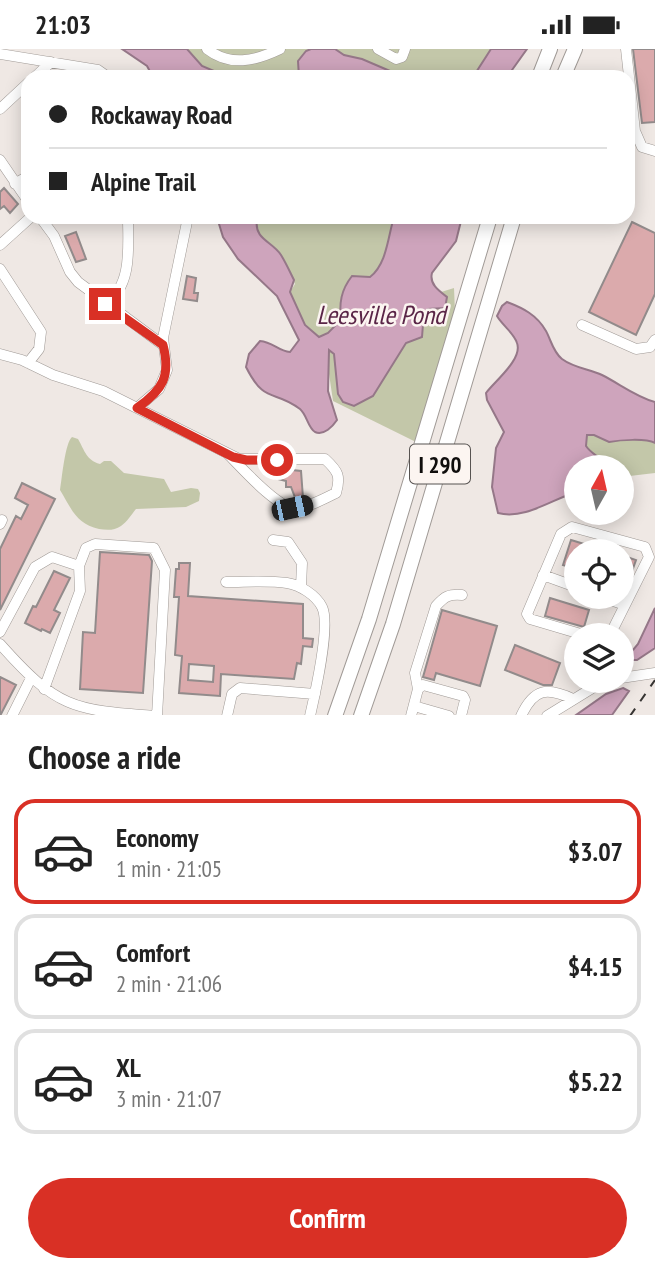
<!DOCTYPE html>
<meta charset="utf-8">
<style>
body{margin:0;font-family:"PT Sans Narrow",sans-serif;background:#f2f2f2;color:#222;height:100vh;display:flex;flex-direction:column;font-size:26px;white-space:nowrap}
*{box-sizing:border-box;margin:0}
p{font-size:23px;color:#767676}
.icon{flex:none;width:38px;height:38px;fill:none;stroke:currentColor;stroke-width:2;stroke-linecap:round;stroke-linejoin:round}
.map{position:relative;height:666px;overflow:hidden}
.details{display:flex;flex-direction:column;background:#fff;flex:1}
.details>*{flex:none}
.banner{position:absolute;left:21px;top:21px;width:614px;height:154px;border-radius:21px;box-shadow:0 4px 18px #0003;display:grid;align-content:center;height:154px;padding:0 28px;background:#fff}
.needle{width:46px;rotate:8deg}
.fabs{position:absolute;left:564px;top:406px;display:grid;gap:14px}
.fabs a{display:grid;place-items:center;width:70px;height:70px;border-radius:50%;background:#fff;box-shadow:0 4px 18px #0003;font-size:35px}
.end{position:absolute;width:32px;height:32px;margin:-16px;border:9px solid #d93025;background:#fff;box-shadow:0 0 0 4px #fff}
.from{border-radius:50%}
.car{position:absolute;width:21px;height:42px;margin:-21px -10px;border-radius:9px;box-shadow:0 0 5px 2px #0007;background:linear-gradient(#222 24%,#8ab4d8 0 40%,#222 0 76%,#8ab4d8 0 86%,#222 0)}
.banner b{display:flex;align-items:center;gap:24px;height:66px;font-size:26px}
.banner b+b{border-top:2px solid #e0e0e0}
.banner i{width:18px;height:18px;background:#222}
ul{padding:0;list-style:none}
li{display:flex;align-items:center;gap:21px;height:105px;margin:0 14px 10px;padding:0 14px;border:4px solid #e0e0e0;border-radius:21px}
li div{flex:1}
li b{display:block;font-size:26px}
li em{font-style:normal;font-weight:600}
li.on{border-color:#d93025}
li>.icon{width:63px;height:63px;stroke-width:1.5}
h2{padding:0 28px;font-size:32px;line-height:84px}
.action{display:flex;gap:14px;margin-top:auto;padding:14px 28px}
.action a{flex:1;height:80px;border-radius:42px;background:#d93025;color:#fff;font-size:28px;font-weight:600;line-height:80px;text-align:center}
.status{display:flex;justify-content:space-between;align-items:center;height:49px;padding:0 35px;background:#fff;direction:ltr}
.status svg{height:19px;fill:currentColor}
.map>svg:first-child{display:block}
.green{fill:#c3c7a9}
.water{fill:#cea4bc;stroke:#957788;stroke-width:2}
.building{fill:#dbaaac;stroke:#928b8b;stroke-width:2;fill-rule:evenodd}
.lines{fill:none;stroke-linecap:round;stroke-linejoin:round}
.minor-casing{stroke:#a09a96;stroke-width:11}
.highway-casing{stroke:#a09a96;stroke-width:16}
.minor{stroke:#fff;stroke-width:10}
.highway{stroke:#fff;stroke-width:14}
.rail{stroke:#373533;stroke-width:2;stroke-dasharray:9 9;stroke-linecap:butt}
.route{stroke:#d93025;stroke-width:9}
.labels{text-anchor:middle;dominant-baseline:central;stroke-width:5;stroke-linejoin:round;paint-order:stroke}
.shield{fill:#fcf5f1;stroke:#575351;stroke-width:2}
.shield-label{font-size:23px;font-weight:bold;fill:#100e0d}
.water-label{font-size:26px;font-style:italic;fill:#5a2547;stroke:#fcf5f1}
</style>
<div class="status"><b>21:03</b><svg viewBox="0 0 49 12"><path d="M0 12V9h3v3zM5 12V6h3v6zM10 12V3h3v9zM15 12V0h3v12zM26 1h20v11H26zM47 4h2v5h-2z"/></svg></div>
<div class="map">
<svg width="655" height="667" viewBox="0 0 655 667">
<rect width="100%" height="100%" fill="#efe8e4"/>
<path class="green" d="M187,0h124l-5,2 -8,10 1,16h-71l-26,-11z
M335,0h156l-18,28h-69l-42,-18 -18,-4z
M261,168h32l1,2 29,3 5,-5h66c-6,19 -7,47 -24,60l-18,-1c-11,14 -13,27 -11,44l-13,13 -9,4 -14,-12 -15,-33 5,-8c-5,-10 -9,-24 -16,-32 -9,-12 -25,-14 -22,-32z
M454,239l1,24 -37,131 -85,-42 -5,-34 1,-22 93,-47z
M587,386h7l15,7c11,-2 37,-4 46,1v30l-34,4v-10h-14c-4,-9 -15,-12 -21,-21z
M72,388l6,2c7,12 8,21 22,25l4,-3h7l13,12 40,6 7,13 20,-4 7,1 2,4 -1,8 -13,6 -50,2c-5,6 -9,13 -15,17 -7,5 -15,4 -22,3 -23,-5 -28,-21 -39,-39 2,-12 5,-47 12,-53z"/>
<path class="water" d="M122,0h65l15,17 26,11h-75l-6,-11z
M311,0h24l9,6 18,4 42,18h-105l-1,-16 8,-10z
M491,0h36l-20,28h-34z
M220,168h41l-4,4c-3,18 16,21 24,34 5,8 9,17 13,25l-4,12 15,33 14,12 9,-4 13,-13c-2,-17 0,-30 11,-44l18,1c17,-13 18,-41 24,-60h68l-6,24 -24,32c-3,11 7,18 15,24l-2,11 -17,1 -4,3 -2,25 -16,6 -33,53 -19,10 -11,-4 -5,-8 -4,-40 -5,-4 -1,41 9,29c-4,6 -13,16 -22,12 -7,-4 -8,-17 -15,-23 -26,-20 -35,-4 -54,-42l3,-13 11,-13c13,1 18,10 30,11l9,-12 -22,-44 -39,-37 -15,-22 -4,-13z
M507,253c16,6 30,13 39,29 5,9 7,21 16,28 12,9 27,10 40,16 18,9 34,22 53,27v41c-9,-5 -35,-3 -46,-1l-15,-7h-7l-1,11c6,9 17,12 21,21h-31v25c-25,8 -52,28 -78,21l-6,-26 4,-39 8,-16 -17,-32 -1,-7c9,-12 37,-34 31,-50 -3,-10 -15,-18 -20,-27l5,-10z
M655,559v40l-18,12h-8l-1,-4 10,-12z
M623,639l6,3 -17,24h-36l30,-21z"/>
<path class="building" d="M633,0h22v73l-13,1z
M4,139l14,16 -8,9 -6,-7 -4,3v-17z
M632,173l23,11v61l-19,41 -47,-23z
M76,183l10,27 -10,3 -11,-26z
M187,227l9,2 -2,15h4l-1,8 -14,-2z
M272,419l29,3 2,27 -7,2 -5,-13h-5v-6l-16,-4z
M22,434l33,16 -55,111v-61l16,-33 5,3 7,-14 -13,-7z
M571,491l33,10v1h-28v18l-13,-4z
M100,503l49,3 3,6 -9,132 -63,-4 3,-57 12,1z
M621,506l15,5 -9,25 -6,-2z
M179,514h11l-2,33 115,8v34l10,1 -1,8 -9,-1 -2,18 -4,-1 -3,16 -73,-5 -1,22 -41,-3 3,-37 -7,-1 4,-58h-5l2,-28h3zM189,615l25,2 -1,16 -25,-2z
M54,522l16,7 -16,32 6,3 -10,20 -8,-4 -1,2 -16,-8 8,-17 3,1z
M550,549l39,12 -5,17 -39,-11z
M442,561l55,16 -17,60 -44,-13 -2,7 -11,-3z
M515,596l45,18 -8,22h-9l-38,-15z
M0,628l16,8 -16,31z"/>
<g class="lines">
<defs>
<path id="minor" d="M207,0c23,18 48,12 73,0
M378,0l18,10 6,-2 3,-8
M626,0l9,82 7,16 13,4
M0,5l98,16 10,7
M35,28l16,-15
M0,60l28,-26
M0,111l28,41
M15,135l13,-8
M40,168l14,19 16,36 8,10 85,63
M0,196l31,-28
M0,220l41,63 -2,17 -11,14
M105,255c28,-18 23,-58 23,-87
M582,276l54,24 14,-2 5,-7
M0,305l22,6 31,15 50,16 136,68h86c13,12 16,17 11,34 -13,6 -26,14 -41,15 -17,1 -54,-41 -67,-54
M137,359l22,-19 8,-19 -4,-32 25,-121
M0,475l2,-4
M273,491l15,2 14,21 -1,24
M79,517l7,-18 9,-4 59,4 11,22 -8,146
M543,526l33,12
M226,533c20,0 42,-2 61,1 13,2 29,12 35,24 9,18 -7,87 -12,109
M602,548l23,8
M0,583l35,-65 17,-10 27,9 1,25 -36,98
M584,586l-54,-16 -3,-5 34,-80 11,-7 73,20 4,10 -39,78
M0,595c57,64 72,66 155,72
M621,629l34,-5
M418,640l-3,-16 21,-67c9,-10 13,-12 26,-11
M414,657l35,10
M12,667l19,-38
M227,667l5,-22 8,-6 75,6
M411,667l7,-27 5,-4 40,11 2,4 -4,16
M521,667c13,-28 26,-29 52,-17
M547,667l47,-29 16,-6"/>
<path id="highway" d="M539,28l11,-28
M563,28l12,-28
M335,667l34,-97 121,-402
M361,667l32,-92 121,-407"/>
</defs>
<use href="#minor" class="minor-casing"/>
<use href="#highway" class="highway-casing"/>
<use href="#minor" class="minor"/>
<use href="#highway" class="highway"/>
<path class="rail" d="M630,667l25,-36"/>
</g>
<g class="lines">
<path class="route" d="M105,255l58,41c8,31 0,45 -26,63l96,49 13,3h31"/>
</g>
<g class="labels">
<rect class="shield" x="410" y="395.5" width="60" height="39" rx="5"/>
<g class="shield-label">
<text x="440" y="415">I 290</text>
</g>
<g class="water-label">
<text x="381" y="265">Leesville Pond</text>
</g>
</g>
</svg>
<div class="fabs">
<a><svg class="needle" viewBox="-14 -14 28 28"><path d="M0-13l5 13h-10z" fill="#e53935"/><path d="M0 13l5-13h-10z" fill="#767676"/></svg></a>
<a><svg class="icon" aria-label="locate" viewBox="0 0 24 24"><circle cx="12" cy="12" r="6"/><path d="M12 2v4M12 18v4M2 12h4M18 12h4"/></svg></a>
<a><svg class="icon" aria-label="layers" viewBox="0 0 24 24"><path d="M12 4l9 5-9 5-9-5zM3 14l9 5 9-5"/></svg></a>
</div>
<i class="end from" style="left:277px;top:411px"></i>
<i class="end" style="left:105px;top:255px"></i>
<i class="car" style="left:292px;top:459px;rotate:78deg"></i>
<div class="banner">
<b><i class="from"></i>Rockaway Road</b>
<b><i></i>Alpine Trail</b>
</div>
</div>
<section class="details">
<h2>Choose a ride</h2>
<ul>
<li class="on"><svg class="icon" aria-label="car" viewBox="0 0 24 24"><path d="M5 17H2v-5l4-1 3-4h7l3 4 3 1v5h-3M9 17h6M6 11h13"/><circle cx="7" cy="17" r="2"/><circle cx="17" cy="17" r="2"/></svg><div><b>Economy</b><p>1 min · 21:05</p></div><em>$3.07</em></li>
<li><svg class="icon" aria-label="car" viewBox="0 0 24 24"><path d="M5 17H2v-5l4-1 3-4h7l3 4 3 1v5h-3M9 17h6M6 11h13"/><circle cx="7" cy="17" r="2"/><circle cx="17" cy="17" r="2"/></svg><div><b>Comfort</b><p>2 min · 21:06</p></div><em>$4.15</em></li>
<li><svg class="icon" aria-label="car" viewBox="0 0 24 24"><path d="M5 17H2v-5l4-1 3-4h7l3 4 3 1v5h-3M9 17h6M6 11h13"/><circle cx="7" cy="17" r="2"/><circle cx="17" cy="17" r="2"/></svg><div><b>XL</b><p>3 min · 21:07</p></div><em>$5.22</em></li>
</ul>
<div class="action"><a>Confirm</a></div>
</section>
